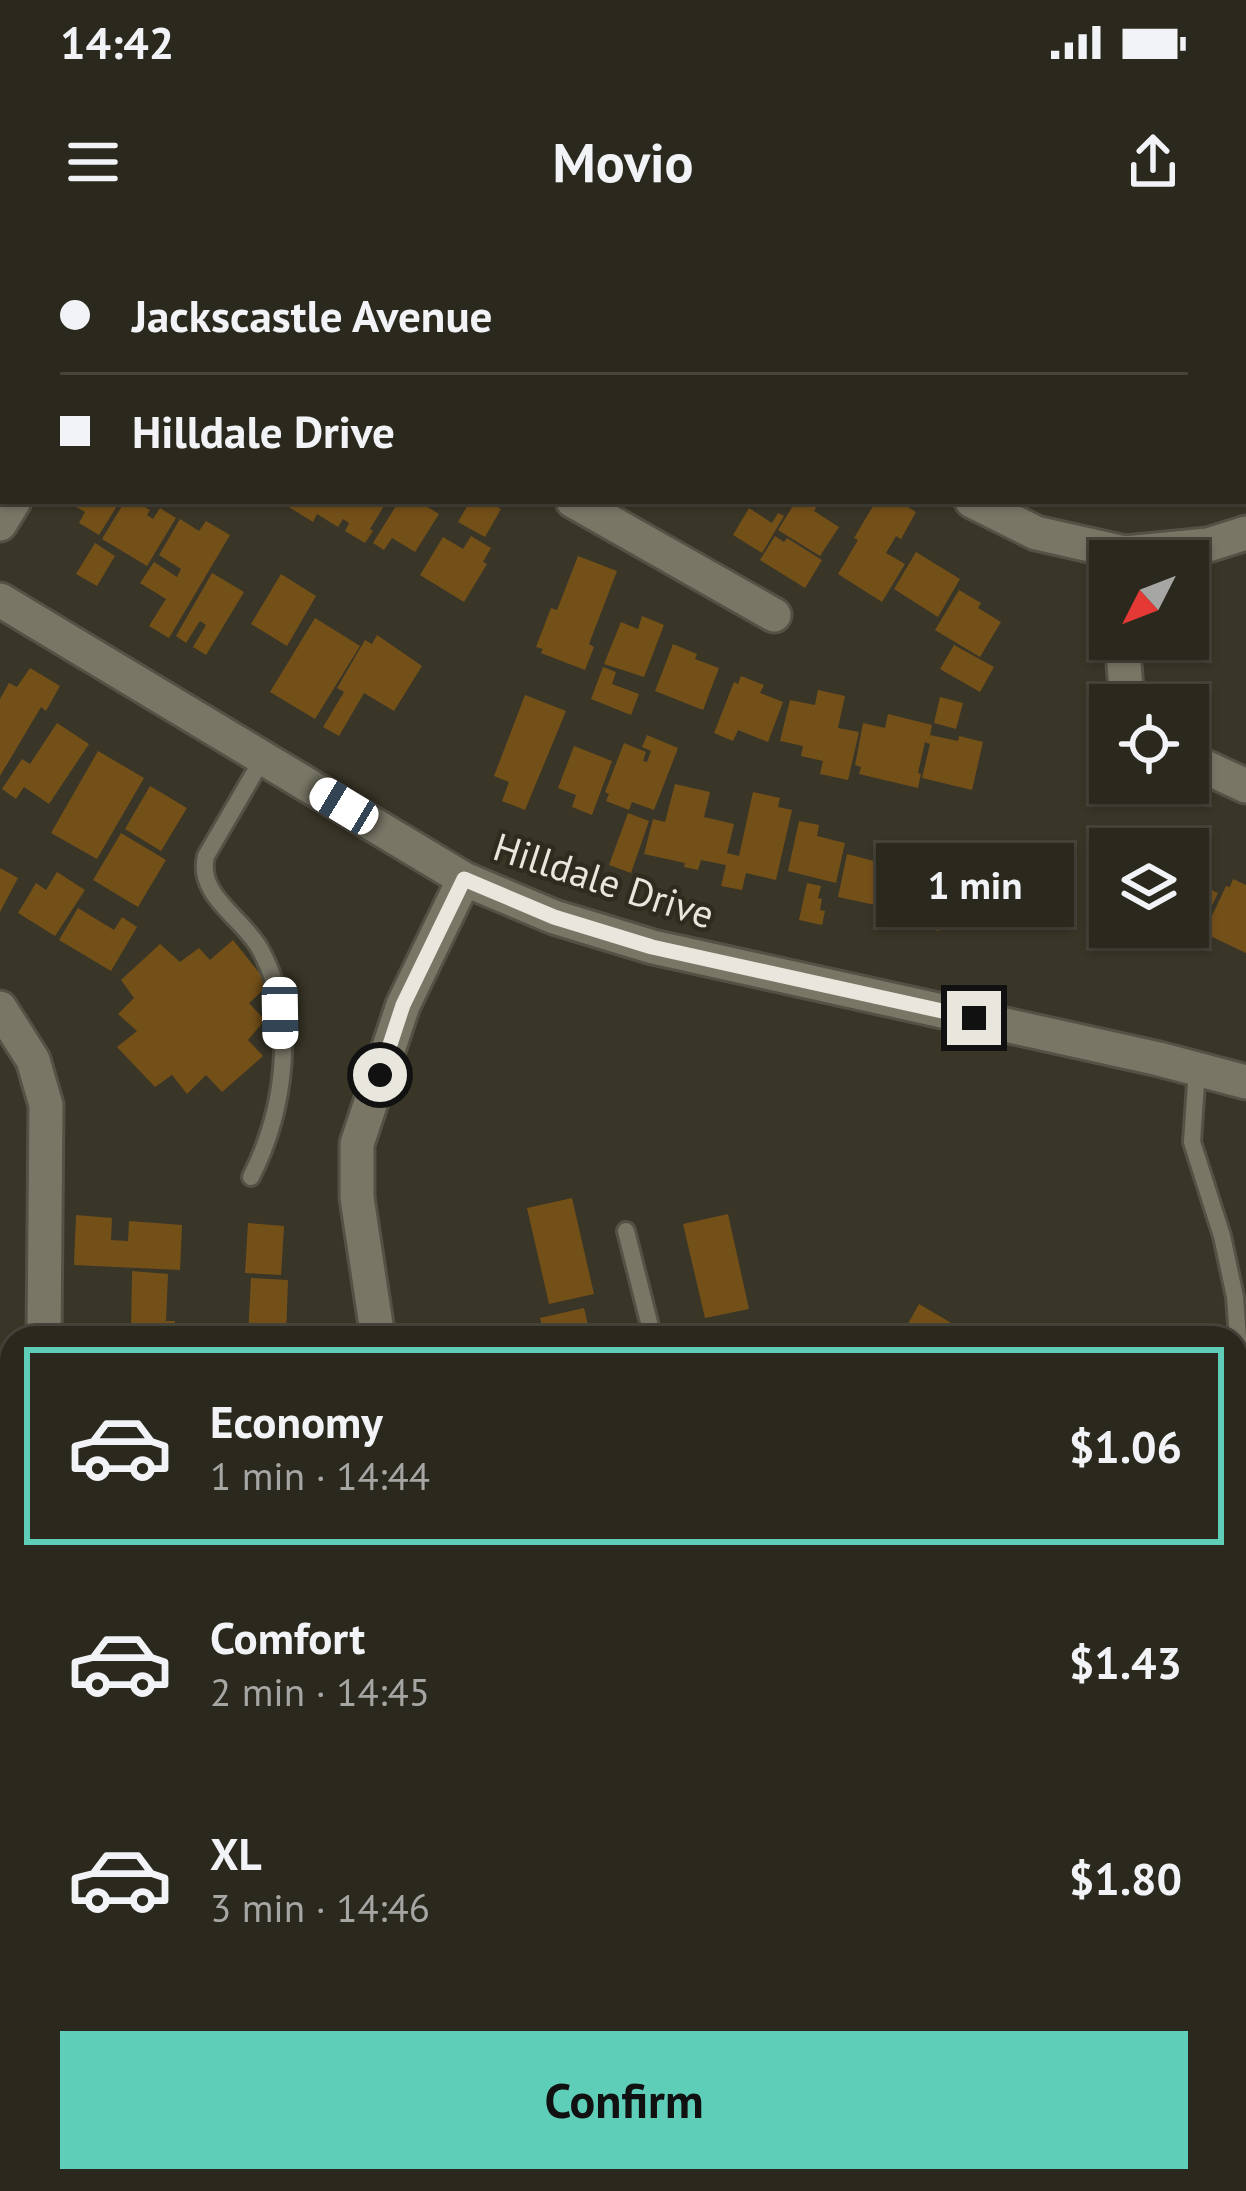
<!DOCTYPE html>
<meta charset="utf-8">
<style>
body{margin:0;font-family:"PT Sans",sans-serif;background:#333026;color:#f1f3f6;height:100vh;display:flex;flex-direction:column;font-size:45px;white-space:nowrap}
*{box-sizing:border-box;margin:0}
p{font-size:39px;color:#a6a6a4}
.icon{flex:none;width:66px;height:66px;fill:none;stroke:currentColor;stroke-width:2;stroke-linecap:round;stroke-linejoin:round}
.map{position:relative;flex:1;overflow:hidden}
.panel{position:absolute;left:0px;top:1086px;width:1248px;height:867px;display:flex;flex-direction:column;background:#2b281d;border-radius:36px 36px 0 0;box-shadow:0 3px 9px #0004,0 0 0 3px #47443b}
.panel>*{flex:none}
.hud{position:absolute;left:0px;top:0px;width:1248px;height:264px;box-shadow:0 3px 9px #0004,0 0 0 3px #47443b;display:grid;align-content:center;height:264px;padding:0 60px;background:#2b281d}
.needle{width:78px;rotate:228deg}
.fabs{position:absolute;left:1089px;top:300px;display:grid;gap:24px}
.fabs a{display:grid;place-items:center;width:120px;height:120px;border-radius:0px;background:#2b281d;box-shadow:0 3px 9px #0004,0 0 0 3px #47443b;font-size:60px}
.end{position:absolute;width:54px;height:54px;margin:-27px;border:15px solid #e8e6dd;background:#111;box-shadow:0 0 0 6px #111}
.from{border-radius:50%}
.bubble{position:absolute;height:84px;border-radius:0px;background:#2b281d;box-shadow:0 3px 9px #0004,0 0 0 3px #47443b;font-size:39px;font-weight:800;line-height:84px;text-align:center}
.car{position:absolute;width:36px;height:72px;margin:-36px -18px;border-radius:15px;box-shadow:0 0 9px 3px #0007;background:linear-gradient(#fff 24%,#345 0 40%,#fff 0 76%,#345 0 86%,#fff 0)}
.hud b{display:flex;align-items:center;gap:42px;height:114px;font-size:45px}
.hud b+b{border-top:3px solid #47443b}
.hud i{width:30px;height:30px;background:#f1f3f6}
ul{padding:21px 0 0;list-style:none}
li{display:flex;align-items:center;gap:36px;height:198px;margin:0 24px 18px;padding:0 36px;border:6px solid transparent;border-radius:0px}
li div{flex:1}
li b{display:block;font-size:45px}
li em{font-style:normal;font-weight:800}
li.selected{border-color:#5eceb8}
li>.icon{width:108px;height:108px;stroke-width:1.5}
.cta{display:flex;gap:24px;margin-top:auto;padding:24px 60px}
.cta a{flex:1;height:138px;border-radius:0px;background:#5eceb8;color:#111;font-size:48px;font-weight:800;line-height:138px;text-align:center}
.status{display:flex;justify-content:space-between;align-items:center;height:84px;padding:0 60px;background:#2b281d;direction:ltr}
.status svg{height:33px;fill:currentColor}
header{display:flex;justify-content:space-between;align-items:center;height:156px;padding:0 60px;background:#2b281d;font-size:54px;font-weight:800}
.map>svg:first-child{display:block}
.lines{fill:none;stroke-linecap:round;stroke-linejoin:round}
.stream{stroke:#6098a7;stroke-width:9}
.building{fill:#745019}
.service-casing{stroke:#545145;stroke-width:22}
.minor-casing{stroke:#545145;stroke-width:39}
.tertiary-casing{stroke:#545145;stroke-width:39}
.service{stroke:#797666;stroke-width:16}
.minor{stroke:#797666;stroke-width:33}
.tertiary{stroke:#797666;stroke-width:33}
.route{stroke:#e8e6dd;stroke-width:15}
.labels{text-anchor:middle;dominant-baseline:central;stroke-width:9;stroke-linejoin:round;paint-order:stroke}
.street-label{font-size:39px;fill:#e8e6dd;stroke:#2f2b1e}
</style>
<div class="status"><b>14:42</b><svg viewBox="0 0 49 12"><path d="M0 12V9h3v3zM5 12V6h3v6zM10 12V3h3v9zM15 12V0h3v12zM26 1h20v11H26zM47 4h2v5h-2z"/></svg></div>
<header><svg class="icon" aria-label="menu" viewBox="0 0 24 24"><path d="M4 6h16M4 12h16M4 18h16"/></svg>Movio<svg class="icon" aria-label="share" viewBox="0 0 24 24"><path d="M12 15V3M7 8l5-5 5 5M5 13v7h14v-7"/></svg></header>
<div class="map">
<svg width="1246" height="1951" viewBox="0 0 1246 1951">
<rect width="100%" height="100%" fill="#393527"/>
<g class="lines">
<path class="stream" d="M0,1406l12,67"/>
</g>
<path class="building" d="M66,261h54l-21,34 -20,-12 6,-11z
M125,261h10l15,9 -3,5 6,4 7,-11 16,10 -29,48 -45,-27z
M279,261h42l4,3 1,-3h61l-17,28 3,2 -8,12 -20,-12 4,-8 -6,-4 -5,8 -21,-13 -4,8z
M399,261h28l-3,4 15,9 -24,38 -23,-14 -8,12 -11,-7z
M470,261h17l14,8 -16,28 -27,-15z
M796,261h24l-6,10 25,16 -19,29 -42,-26z
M876,261h22l18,11 -15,27 -5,-3 -10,17 19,11 -23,38 -44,-28 20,-34 -4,-2z
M749,268l23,15 6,-10 6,3 -22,37 -29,-18z
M180,279l19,12 7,-10 24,14 -61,103 -20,-12 17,-27 -26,-16 14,-21 23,15 4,-8 -22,-14z
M471,296l20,12 -8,14 4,2 -23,38 -44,-27 23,-38 20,12z
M775,296l9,6 3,-4 35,22 -17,28 -45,-28z
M95,303l20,13 -18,30 -21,-12z
M916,312l44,27 -22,38 -44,-28z
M578,316l39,15 -28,73 5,3 -9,23 -44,-17 2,-4 -7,-2 15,-39 6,2z
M212,333l32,19 -38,63 -13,-8 13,-22 -6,-4 -14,22 -10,-7z
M281,334l35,22 -29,50 -36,-22z
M959,350l22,13 -3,5 23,14 -21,35 -45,-27z
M642,376l22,9 -20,52 -40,-13 17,-42 17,7z
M315,378l45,28 -45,73 -45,-27z
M377,395l45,31 -28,45 -30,-18 -25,43 -16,-9 21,-35 -7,-4 28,-48 7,4z
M673,404l24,10 -2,5 24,9 -16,42 -48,-19z
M954,405l40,22 -14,25 -40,-23z
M603,427l13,5 -4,12 27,10 -8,21 -40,-16z
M30,428l30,18 -14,25 -5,-4 -41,69v-77l9,-16 8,4z
M741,436l23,9 -4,8 23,9 -15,40 -30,-12 -5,11 -19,-8 20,-51 4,2z
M818,450l27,6 -7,32 21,4 -11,48 -28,-6 3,-13 -22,-5 2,-10 -23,-5 10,-41 25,5z
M525,455l41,16 -41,99 -23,-9 7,-19 -15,-6z
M940,457l23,6 -7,26 -22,-6z
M888,474l44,11 -2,10 28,6 1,-5 24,6 -11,48 -50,-12 8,-34 -5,-2 -7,31 3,1 -3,14 -59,-14 2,-7 -6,-2 8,-42 22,5z
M57,483l32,21 -40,60 -25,-17 -8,12 -14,-10 20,-30 8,5z
M647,495l31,13 -24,62 -22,-8 -3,8 -23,-9 3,-7 -4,-2 19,-49 22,9 -3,9 4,1 4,-11 -9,-4z
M574,506l38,15 -20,54 -20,-8 4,-12 -18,-7z
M98,511l46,27 -47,81 -46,-26z
M675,544l35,8 -6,25 30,7 -7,29 12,3 14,-64 27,6 -2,9 14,3 -16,70 -30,-7 -4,17 -21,-4 5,-21 -25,-5 -3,10 -14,-3 1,-4 -41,-9 9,-35 12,3z
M150,546l37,22 -26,43 -36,-22z
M628,573l21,8 -18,52 -22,-8z
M799,581l20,4 -2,11 28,7 -9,40 -48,-12z
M121,593l45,27 -28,47 -45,-27z
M847,614l27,7 2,-7 24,6 -11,48 -51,-11z
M0,628l18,10 -18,34z
M902,630l21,4 -3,11 28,6 -9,40 -48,-10z
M57,632l28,18 -30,46 -37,-23 18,-30 10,7z
M1233,639l13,6v68l-42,-20 22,-47 4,1z
M807,643l14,3 -3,12 4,1 -2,11 5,1 -3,14 -23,-5z
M1196,643l22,10 -25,51 -35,-17h30v-35l3,2z
M78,668l36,22 8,-13 15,10 -26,44 -52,-31z
M233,700l36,45 -20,18 16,17 -17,20 15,16 -41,36 -16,-17 -19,19 -15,-19 -17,12 -38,-40 20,-16 -19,-17 16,-16 -13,-18 39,-36 20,18 19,-14 11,12z
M572,958l22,96 -45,10 -22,-96z
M728,974l21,95 -44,9 -22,-94z
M76,975l36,3 -1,22 17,1 1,-20 53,4 -2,45 -106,-5z
M248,983l36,3 -3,49 -36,-2z
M132,1031l36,3 -2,47h9l-1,17 -43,-3z
M251,1038l37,2 -2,57 -38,-2z
M919,1064l58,34h-77z
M584,1068l7,30h-46l-5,-20z
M211,1941h61l5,10h-89z
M417,1941h76l10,10h-97z"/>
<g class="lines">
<defs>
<path id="service" d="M1197,829l-5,73 30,94 13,61 4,54 -3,12
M251,937c34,-67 47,-160 9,-228 -17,-31 -64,-54 -54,-93l57,-98
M626,991l27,107
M1241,1951l5,-3"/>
<path id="minor" d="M535,0l5,3
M168,3l2,-3
M888,3l1,-3
M573,261l201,114
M972,261l64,32 89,20 83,-8 38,-12
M0,284l14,-23
M1122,399l4,50 9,16
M1188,519l58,27
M0,768l33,52 13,45 -2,233
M378,1098l-21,-140v-54l46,-139 61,-126
M0,1879l12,2"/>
<path id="tertiary" d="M0,360l464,279 90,38 99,30 506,112 87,23
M1236,1795l10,-1
M661,1951l17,-10"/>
</defs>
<use href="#service" class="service-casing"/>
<use href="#minor" class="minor-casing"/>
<use href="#tertiary" class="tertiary-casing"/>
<use href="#service" class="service"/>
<use href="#minor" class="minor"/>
<use href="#tertiary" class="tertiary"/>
</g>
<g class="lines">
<path class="route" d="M380,835l23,-70 61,-126 90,38 98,30 322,71"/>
</g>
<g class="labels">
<g class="street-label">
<text transform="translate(604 640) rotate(18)">Hilldale Drive</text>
</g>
</g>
</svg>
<div class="fabs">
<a><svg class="needle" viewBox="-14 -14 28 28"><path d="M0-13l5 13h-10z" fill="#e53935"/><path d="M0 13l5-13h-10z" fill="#a6a6a4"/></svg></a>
<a><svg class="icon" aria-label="locate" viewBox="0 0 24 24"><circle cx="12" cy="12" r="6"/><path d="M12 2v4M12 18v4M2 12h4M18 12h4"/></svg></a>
<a><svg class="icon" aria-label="layers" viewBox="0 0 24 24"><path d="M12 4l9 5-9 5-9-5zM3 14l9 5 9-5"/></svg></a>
</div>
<i class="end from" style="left:380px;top:835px"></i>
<i class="end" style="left:974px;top:778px"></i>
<div class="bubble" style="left:876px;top:603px;width:198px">1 min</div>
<i class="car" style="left:344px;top:566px;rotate:301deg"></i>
<i class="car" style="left:280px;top:773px;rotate:179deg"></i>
<div class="hud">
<b><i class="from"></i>Jackscastle Avenue</b>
<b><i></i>Hilldale Drive</b>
</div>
<section class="panel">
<ul>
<li class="selected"><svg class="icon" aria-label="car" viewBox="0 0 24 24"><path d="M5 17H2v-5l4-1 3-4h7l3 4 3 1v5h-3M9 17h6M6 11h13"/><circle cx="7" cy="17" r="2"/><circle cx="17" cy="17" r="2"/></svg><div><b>Economy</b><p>1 min · 14:44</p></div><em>$1.06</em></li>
<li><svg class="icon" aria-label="car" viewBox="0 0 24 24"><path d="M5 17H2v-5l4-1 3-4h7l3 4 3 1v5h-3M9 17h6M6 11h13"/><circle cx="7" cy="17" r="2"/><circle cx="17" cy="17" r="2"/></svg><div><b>Comfort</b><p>2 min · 14:45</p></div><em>$1.43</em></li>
<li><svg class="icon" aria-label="car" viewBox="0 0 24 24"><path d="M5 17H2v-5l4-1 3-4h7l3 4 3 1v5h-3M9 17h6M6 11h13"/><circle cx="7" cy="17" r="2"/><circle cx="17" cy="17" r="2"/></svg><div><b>XL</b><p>3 min · 14:46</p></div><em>$1.80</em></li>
</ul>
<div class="cta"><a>Confirm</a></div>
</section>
</div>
